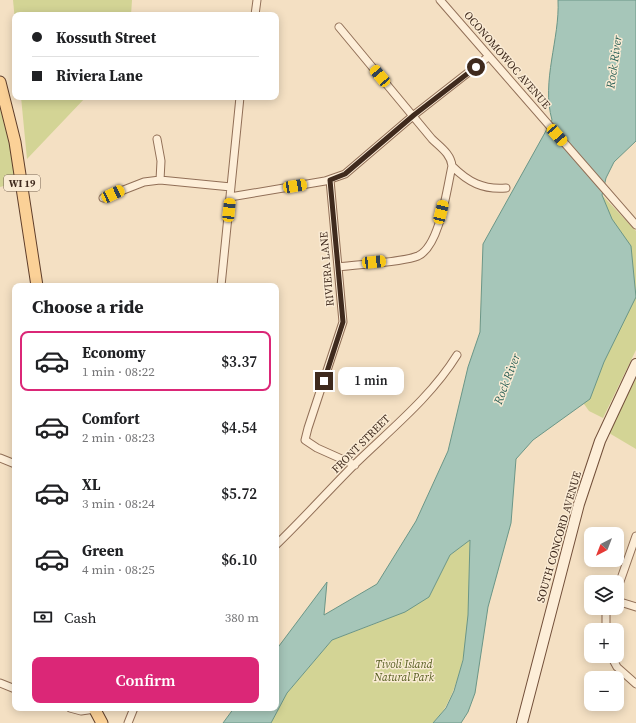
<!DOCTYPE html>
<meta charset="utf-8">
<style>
body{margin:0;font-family:"Source Serif 4",serif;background:#f6f6f6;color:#202124;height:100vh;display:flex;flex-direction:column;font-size:15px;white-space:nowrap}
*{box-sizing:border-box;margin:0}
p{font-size:13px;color:#757577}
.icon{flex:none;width:22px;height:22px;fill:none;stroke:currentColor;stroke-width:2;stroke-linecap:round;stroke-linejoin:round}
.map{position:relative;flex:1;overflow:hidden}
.sheet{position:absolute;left:12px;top:283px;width:267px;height:428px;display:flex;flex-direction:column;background:#fff;border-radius:8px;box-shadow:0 2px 10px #0003}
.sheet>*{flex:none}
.hud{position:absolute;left:12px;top:12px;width:267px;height:88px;border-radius:8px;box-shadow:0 2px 10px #0003;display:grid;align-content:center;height:88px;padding:0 20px;background:#fff}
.needle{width:26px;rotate:222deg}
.tools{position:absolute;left:584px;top:527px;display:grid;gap:8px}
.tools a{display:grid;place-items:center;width:40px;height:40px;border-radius:8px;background:#fff;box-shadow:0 2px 10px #0003;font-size:20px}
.end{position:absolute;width:18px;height:18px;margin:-9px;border:5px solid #3f2a1d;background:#fff;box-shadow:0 0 0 2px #fff}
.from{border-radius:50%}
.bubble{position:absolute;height:28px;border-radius:8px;background:#fff;box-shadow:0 2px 10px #0003;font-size:13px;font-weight:600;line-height:28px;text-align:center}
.car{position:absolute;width:12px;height:24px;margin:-12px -6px;border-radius:5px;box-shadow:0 0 3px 1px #0007;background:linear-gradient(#f5c518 24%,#345 0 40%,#f5c518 0 76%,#345 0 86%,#f5c518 0)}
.hud b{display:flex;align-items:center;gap:14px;height:38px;font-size:15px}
.hud b+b{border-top:1px solid #e0e0e0}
.hud i{width:10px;height:10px;background:#202124}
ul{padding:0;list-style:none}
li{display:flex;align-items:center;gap:12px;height:60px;margin:0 8px 6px;padding:0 12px;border:2px solid transparent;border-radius:8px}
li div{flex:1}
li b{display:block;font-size:15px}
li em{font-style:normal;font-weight:600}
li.on{border-color:#db2777}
li>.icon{width:36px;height:36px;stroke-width:1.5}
h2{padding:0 20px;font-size:18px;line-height:48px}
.pay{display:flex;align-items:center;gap:10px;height:44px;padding:0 20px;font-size:15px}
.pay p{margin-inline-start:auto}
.primary-button{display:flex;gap:8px;margin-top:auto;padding:8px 20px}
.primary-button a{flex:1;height:46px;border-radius:8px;background:#db2777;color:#fff;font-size:16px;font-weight:600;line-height:46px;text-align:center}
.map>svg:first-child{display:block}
.green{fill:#d3d495}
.water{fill:#a6c6b9;stroke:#6b9687}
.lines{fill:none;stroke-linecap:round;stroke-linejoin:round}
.street-casing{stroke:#916f57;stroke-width:9}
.secondary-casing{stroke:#73503a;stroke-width:12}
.primary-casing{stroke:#5f3e2b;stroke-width:13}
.street{stroke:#fdeed8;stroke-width:7}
.secondary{stroke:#fdeed8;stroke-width:10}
.primary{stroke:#fbd197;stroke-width:11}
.route{stroke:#3f2a1d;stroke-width:5}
.labels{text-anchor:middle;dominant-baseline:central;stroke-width:3;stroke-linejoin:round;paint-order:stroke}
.shield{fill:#faebd4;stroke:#776454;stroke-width:1}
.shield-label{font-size:10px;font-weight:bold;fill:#3f2a1d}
.street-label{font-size:11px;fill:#3f2a1d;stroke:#faebd4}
.park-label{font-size:11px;font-style:italic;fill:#565e21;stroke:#faebd4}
.water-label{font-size:12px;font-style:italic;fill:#2a6157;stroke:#faebd4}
</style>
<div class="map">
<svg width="636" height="723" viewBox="0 0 636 723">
<rect width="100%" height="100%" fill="#f4e0c3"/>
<path class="green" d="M13,0h119l-1,15h-116v6z
M0,94l18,88 -18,5z
M21,97h65l-59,62z
M602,195l34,36v119l-33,68 -14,-7 -10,-14z
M636,378v71l-27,-16z
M470,540c-1,54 3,117 -24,166 -3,6 -9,12 -13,17h-162l16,-30 45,-53 48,-18 49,-25 21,-42z"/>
<path class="water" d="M558,0h78v141l-22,21 -8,16 -4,17 10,24 19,27 5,51 -32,65 -14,37 -57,41 -17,19 -5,64 -23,84 -13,86 -7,19 -7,11h-28l13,-15 8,-17 9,-31 5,-45 2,-75 -20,15 -21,42 -24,15 -73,28 -45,53 -16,30h-48l11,-15h42v-58l51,-68 -3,33 53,-31 39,-63 32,-70 20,-84 12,-35 3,-88 69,-124c-11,-39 8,-81 6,-120z"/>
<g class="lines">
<defs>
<path id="street" d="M440,0l196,225
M255,15l2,-15
M157,139l4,22 -1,19
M452,166c16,16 31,24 54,22
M330,180l13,142 -35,106 -3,12 12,8 38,17
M230,197l95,-16 20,-7 69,-59 74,-58
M103,198l41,-16 16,-2 71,7
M338,267c21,-3 62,-4 80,-11 22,-10 29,-68 34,-90 -1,-12 -12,-19 -20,-27l-93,-112
M221,286l19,-189
M0,458l15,6
M276,545c27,-26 52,-54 79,-81 36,-35 76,-67 102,-109
M617,590l19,-54
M617,601l19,6
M606,608v22
M611,656l6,11 19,17
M0,683l15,6
M70,708l11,3 14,-2
M128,723l6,-15"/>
<path id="secondary" d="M522,723l57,-219 21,-63 36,-77"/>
<path id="primary" d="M0,82l15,60 22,144
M94,708l8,15"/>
</defs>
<use href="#street" class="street-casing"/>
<use href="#secondary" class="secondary-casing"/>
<use href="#primary" class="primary-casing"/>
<use href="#street" class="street"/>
<use href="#secondary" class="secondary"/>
<use href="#primary" class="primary"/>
</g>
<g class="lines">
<path class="route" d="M324,381l19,-59 -13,-142 15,-6 69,-59 62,-48"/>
</g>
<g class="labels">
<rect class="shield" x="4" y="175" width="36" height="16" rx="3"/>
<g class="shield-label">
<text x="22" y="183">WI 19</text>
</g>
<g class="street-label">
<text transform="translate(507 60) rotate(49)">OCONOMOWOC AVENUE</text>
<text transform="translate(327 269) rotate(-95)">RIVIERA LANE</text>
<text transform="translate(361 444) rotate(-45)">FRONT STREET</text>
<text transform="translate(559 537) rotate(-74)">SOUTH CONCORD AVENUE</text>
</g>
<g class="park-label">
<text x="404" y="664">Tivoli Island<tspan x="404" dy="13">Natural Park</tspan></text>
</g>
<g class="water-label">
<text transform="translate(614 62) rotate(-82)">Rock River</text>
<text transform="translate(507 379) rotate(-69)">Rock River</text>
</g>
</g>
</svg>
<div class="tools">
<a><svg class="needle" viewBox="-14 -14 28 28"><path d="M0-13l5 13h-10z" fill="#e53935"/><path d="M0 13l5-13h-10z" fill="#757577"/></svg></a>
<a><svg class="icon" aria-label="layers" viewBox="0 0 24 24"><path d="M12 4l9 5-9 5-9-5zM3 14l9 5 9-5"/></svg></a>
<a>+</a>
<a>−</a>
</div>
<i class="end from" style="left:476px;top:67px"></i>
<i class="end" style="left:324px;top:381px"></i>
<div class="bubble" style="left:338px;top:367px;width:66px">1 min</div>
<i class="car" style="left:380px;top:76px;rotate:320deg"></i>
<i class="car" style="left:557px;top:135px;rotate:139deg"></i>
<i class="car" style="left:295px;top:186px;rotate:80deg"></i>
<i class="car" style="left:113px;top:194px;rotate:65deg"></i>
<i class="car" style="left:229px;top:210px;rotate:6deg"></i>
<i class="car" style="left:441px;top:212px;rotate:14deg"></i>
<i class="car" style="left:374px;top:262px;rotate:84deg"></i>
<div class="hud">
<b><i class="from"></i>Kossuth Street</b>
<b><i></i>Riviera Lane</b>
</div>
<section class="sheet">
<h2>Choose a ride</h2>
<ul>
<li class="on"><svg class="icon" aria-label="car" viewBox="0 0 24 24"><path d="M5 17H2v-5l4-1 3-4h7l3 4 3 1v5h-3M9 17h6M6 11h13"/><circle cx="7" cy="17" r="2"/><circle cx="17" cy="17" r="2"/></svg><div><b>Economy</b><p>1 min · 08:22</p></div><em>$3.37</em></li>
<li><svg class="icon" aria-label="car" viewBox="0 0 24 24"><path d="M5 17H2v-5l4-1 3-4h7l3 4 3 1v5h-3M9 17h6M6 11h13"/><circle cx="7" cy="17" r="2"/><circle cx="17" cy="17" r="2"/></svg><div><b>Comfort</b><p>2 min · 08:23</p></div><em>$4.54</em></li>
<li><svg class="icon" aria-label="car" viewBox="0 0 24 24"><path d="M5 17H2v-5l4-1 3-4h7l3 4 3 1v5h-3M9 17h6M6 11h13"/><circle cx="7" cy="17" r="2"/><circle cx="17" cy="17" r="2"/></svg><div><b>XL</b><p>3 min · 08:24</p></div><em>$5.72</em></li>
<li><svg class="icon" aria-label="car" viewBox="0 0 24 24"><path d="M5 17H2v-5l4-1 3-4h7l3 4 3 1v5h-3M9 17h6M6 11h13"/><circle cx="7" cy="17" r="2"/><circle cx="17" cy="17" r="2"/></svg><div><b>Green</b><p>4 min · 08:25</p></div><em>$6.10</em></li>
</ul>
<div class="pay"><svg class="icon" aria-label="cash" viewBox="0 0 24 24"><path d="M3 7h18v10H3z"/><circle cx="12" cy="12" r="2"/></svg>Cash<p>380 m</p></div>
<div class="primary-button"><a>Confirm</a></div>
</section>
</div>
